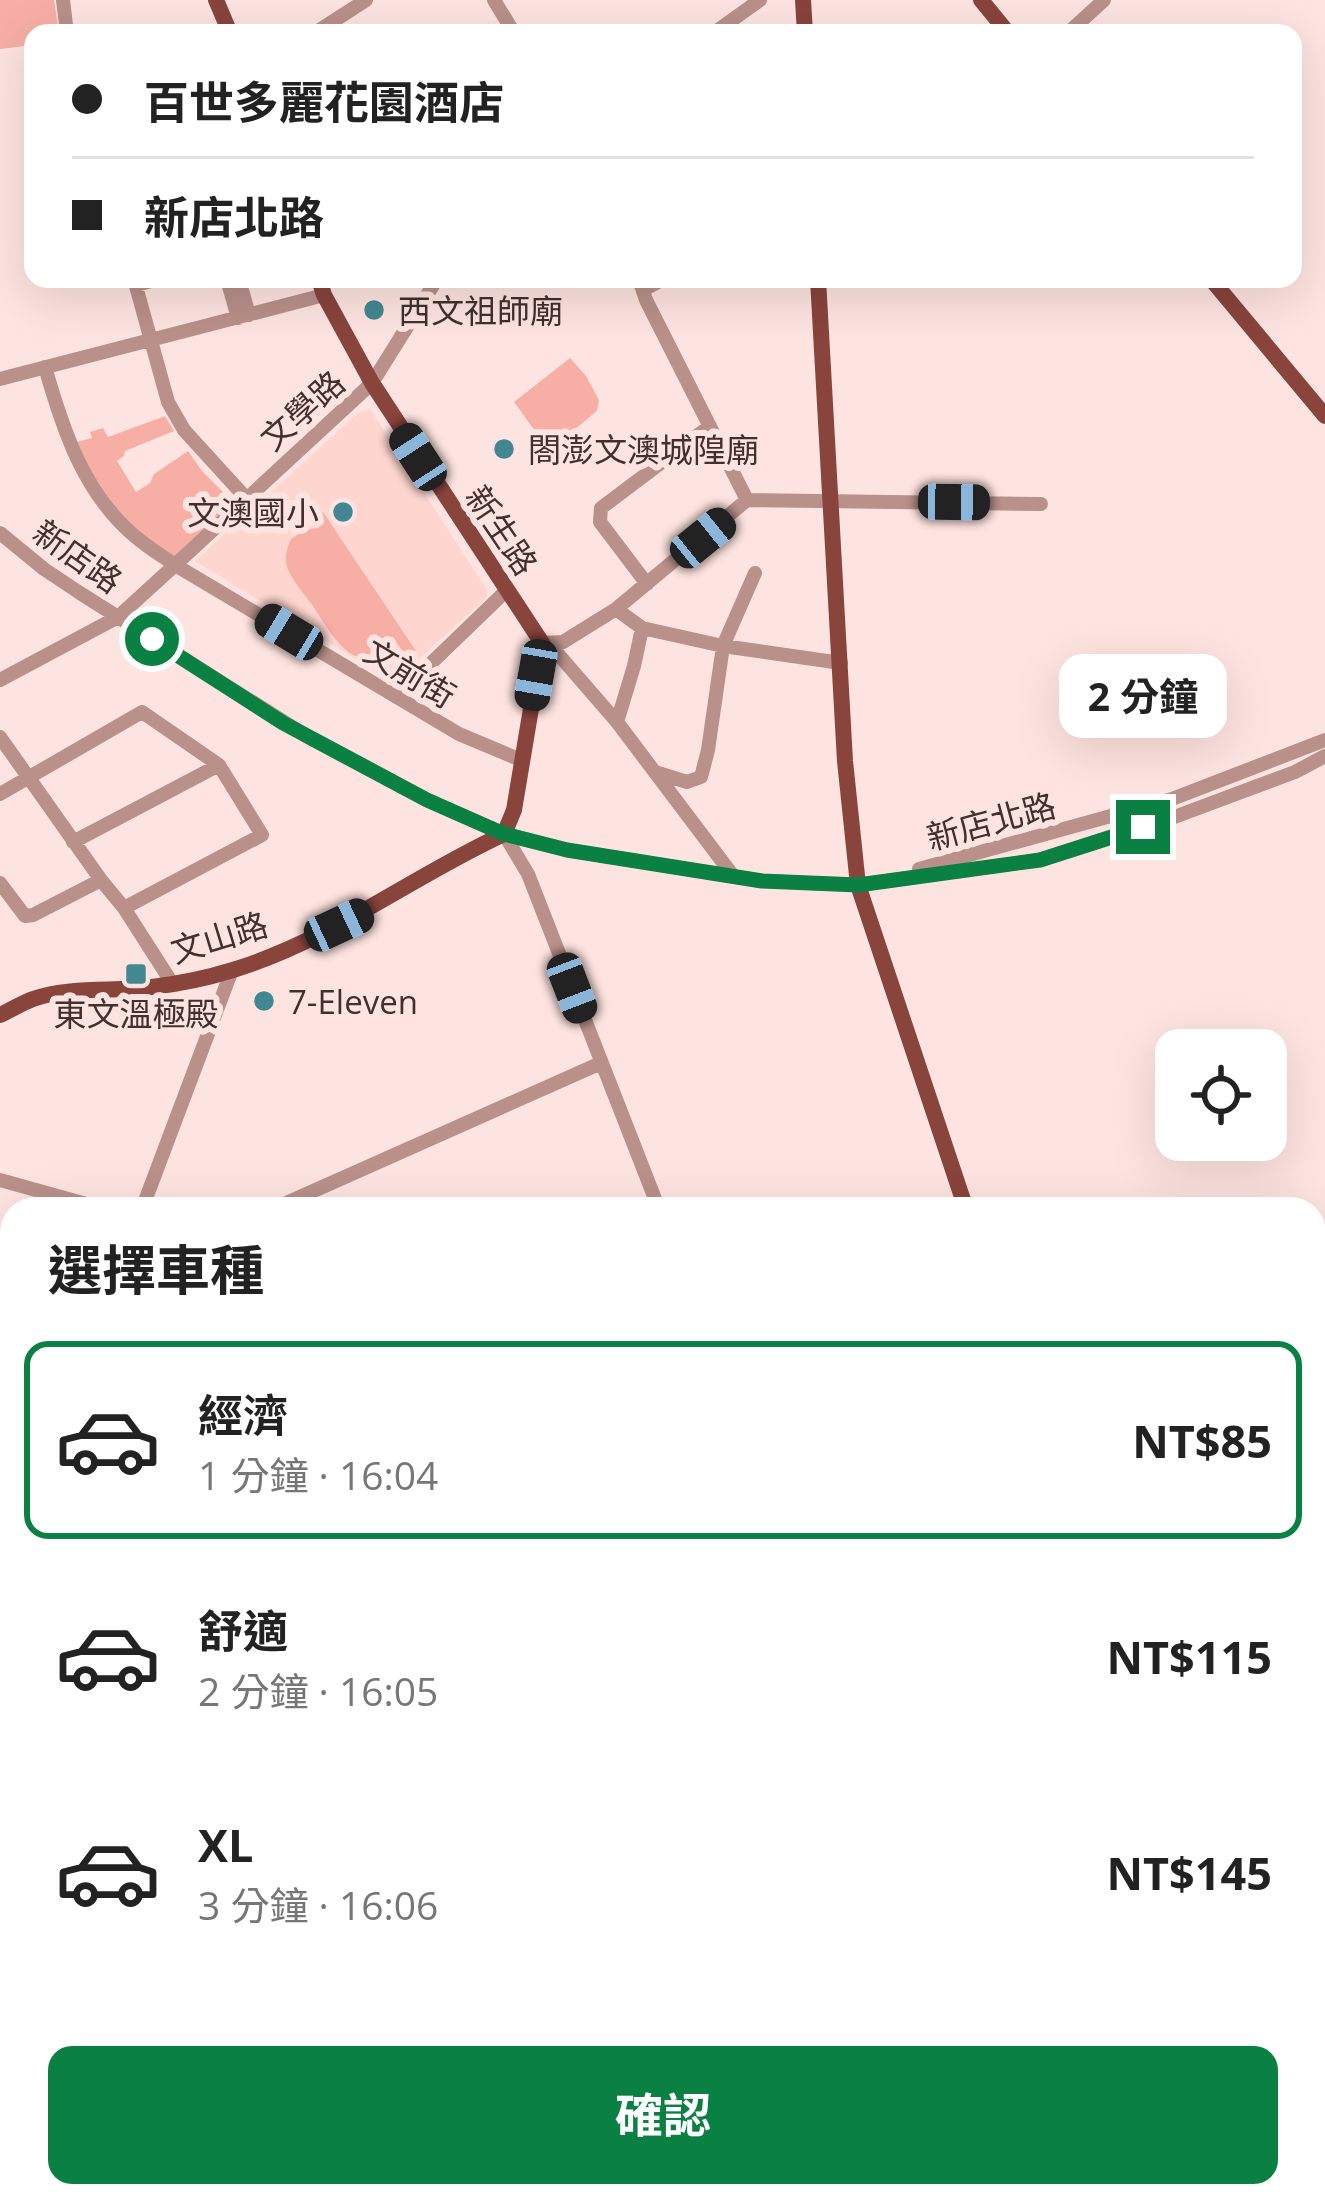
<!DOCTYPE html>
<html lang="zh-TW">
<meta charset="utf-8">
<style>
body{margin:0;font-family:"Open Sans","Noto Sans TC",sans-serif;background:#f2f2f2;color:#222;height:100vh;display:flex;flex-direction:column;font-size:45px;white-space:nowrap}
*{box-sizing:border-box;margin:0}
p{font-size:39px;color:#767676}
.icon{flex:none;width:66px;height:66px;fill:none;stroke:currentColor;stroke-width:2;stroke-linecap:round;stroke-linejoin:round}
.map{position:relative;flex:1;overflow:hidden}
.panel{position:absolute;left:0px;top:1197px;width:1326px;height:1011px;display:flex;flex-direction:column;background:#fff;border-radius:36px 36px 0 0;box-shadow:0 12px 48px #0002}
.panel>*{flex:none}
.hud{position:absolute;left:24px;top:24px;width:1278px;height:264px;border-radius:24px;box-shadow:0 12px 48px #0002;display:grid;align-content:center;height:264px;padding:0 48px;background:#fff}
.controls{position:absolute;left:1155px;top:1029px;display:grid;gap:24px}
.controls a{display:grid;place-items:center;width:132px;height:132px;border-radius:24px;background:#fff;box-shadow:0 12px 48px #0002;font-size:60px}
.end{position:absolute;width:54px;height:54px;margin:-27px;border:15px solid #0b8043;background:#fff;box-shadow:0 0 0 6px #fff}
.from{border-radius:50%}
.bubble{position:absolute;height:84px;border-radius:24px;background:#fff;box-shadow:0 12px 48px #0002;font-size:39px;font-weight:700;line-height:84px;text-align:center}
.car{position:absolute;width:36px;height:72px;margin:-36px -18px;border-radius:15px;box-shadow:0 0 9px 3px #0007;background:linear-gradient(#222 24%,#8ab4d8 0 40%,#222 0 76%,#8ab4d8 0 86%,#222 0)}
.hud b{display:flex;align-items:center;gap:42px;height:114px;font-size:45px}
.hud b+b{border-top:3px solid #e0e0e0}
.hud i{width:30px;height:30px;background:#222}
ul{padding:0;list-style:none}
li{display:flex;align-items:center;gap:36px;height:198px;margin:0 24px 18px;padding:0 24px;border:6px solid transparent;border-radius:24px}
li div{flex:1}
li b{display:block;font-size:45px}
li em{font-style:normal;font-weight:700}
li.active{border-color:#0b8043}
li>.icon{width:108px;height:108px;stroke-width:1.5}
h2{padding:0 48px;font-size:54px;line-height:144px}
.primary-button{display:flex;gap:24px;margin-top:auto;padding:24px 48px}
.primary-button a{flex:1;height:138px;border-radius:24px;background:#0b8043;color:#fff;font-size:48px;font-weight:700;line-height:138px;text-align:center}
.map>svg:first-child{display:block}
.built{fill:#fed5cf}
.green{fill:#f7afa5}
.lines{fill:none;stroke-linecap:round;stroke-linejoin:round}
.minor{stroke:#b9908a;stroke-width:14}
.major{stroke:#89443c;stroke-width:16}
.route{stroke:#0b8043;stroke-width:15}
.poi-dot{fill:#428892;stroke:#fee4e0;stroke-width:4.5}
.labels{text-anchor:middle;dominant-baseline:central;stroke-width:12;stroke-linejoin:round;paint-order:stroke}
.poi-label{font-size:33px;fill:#41302e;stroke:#fee4e0;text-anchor:start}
.street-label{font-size:33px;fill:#41302e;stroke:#fee4e0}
</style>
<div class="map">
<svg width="1325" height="2206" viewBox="0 0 1325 2206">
<rect width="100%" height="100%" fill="#fee4e0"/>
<path class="built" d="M370,409l117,181v7l-88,80 -9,3 -195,-119 163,-148z"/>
<path class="green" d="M0,0h54l5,33h-26v12l-33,4z
M570,358l16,18 13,24 -2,11 -41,34 -13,-3 -29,-40z
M165,416l9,15 -49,20 -1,5 -7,5 19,31 14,-9 4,-9 34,-23 14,20 31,31 -58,60 -40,-29 -35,-39 -27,-51 19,-5 -2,-6 13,-4 5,9z
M323,512l93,139 -9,7 -14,-21c-33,50 -61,-1 -80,-31 -9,-12 -21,-26 -26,-39 -3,-10 0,-19 4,-28l16,-10 12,-1 -6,-10z"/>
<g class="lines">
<path class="minor" d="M63,0l4,33
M494,0l20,33
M315,33l51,-33
M714,33l46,-33
M1068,33l36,-33
M134,279l34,123 16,28 62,68
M227,279l11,39
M239,279l10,36
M639,279l7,21 101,200 294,4
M136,285l23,-6
M643,290l20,-11
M45,367c18,63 39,128 92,171 12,10 25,18 38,27l284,169 62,26
M0,379l324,-84
M0,533l44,36 36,24 228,144 119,63 77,34 63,16 195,31 96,4 182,-25 137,-44 118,-44 30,-16
M647,584l-47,-62 1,-14 109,-82
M616,609l26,19 81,18 118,17
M542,643l16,11 59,68 117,155
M543,643l20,-1 53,-33 131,-109
M0,680l118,-63 57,-52 197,-182 65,-104
M396,697l111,-107
M617,722l17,-56 8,-38
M0,737l101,143 23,28 48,75
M655,772l32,10 14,-5 7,-27 15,-104 32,-73
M0,794l142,-82 77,53 43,70 -138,73
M504,834l24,40 131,335
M73,842l146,-77
M919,869l253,-70 153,-59
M0,883l25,33 8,-1 68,-35
M0,1180l104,29
M142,1209l90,-239
M273,1209l328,-146
M1314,1236l11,-6
M1314,2105l11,-3
M1074,2196l5,10
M802,2206v-10
M1119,2206l18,-10"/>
<path class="major" d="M216,0l14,33
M803,0l2,33
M981,0l27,33
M818,279l27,482 13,124 108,324
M1211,279l114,137
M0,1015c11,-5 22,-12 33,-16 39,-13 79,-7 119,-12 26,-3 55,-9 81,-17 100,-31 178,-93 271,-136l10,-24 28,-167 -170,-260 -48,-88 -5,-16
M1307,2196l4,10"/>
</g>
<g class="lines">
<path class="route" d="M152,639l131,84 144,77 77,34 63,16 195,31 96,4 182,-25 103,-33"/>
</g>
<g class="poi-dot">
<circle cx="374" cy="310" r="12"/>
<circle cx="504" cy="449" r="12"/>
<circle cx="343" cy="512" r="12"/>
<rect x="124" y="962" width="24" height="24" rx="6"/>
<circle cx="264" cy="1001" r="12"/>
</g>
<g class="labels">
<g class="poi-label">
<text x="398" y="310">西文祖師廟</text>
<text x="528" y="449">閤澎文澳城隍廟</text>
<text x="319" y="512" text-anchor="end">文澳國小</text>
<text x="288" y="1001">7-Eleven</text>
<text x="136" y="1013" text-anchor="middle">東文溫極殿</text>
</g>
<g class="street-label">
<text transform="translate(302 410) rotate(-42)">文學路</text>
<text transform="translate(502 530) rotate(56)">新生路</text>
<text transform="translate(78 556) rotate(35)">新店路</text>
<text transform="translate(410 673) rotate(31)">文前街</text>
<text transform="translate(991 821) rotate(-15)">新店北路</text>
<text transform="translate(219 937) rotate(-17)">文山路</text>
</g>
</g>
</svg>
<div class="controls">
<a><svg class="icon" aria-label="locate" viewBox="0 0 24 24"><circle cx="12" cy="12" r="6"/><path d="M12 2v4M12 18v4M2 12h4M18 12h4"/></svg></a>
</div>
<i class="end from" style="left:152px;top:639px"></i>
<i class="end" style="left:1143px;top:827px"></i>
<div class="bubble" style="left:1059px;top:654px;width:168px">2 分鐘</div>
<i class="car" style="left:418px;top:457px;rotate:327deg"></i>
<i class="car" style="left:954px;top:502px;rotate:91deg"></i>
<i class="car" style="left:703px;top:538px;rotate:51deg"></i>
<i class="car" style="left:289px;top:632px;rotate:301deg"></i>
<i class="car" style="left:536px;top:675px;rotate:190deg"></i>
<i class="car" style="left:339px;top:925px;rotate:65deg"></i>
<i class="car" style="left:572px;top:988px;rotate:159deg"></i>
<div class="hud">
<b><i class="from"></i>百世多麗花園酒店</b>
<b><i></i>新店北路</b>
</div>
<section class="panel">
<h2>選擇車種</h2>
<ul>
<li class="active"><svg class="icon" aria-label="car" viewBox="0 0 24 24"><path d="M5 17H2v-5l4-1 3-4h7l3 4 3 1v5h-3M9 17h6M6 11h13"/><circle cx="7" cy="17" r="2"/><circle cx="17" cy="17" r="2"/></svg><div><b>經濟</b><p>1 分鐘 · 16:04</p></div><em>NT$85</em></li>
<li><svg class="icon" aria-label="car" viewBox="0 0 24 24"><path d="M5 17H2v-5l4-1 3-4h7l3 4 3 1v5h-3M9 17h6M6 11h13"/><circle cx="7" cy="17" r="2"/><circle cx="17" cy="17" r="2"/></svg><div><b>舒適</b><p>2 分鐘 · 16:05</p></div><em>NT$115</em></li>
<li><svg class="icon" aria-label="car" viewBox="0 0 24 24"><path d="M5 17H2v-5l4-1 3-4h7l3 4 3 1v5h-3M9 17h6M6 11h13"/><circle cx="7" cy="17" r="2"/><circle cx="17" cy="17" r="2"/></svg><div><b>XL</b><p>3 分鐘 · 16:06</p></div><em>NT$145</em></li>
</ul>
<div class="primary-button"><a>確認</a></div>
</section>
</div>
